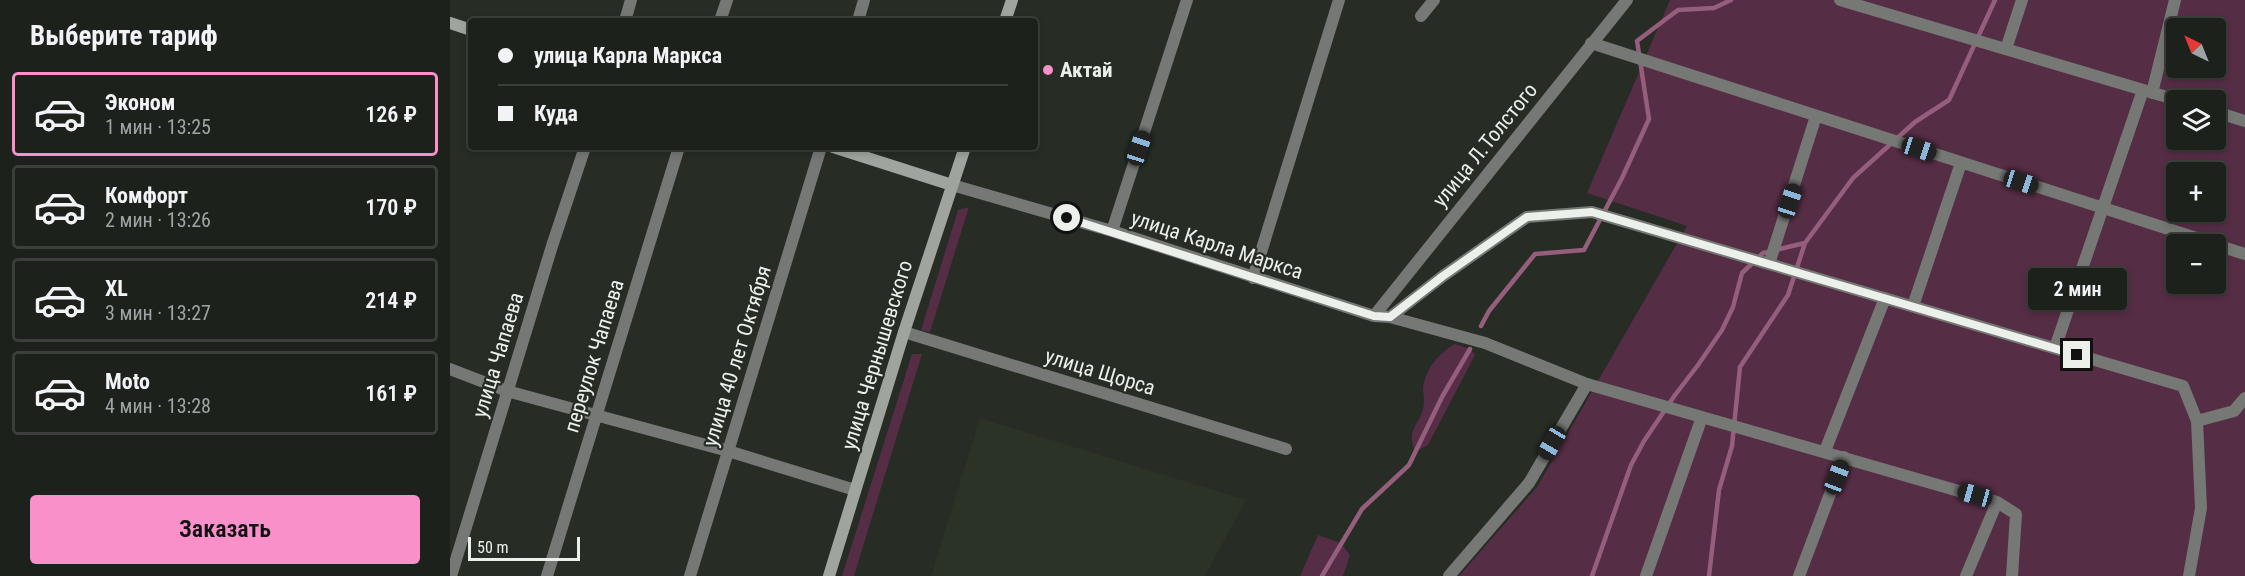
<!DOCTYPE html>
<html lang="ru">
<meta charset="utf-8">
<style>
body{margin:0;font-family:"Roboto Condensed",sans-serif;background:#252925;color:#f1f3f6;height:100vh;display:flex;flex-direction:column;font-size:22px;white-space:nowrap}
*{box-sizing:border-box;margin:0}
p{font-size:20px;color:#a0a3a3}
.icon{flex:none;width:33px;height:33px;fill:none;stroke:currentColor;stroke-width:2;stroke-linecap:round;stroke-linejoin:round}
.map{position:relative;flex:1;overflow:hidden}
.sheet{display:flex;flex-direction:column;background:#1d211c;width:450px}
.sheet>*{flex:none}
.guide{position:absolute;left:18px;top:18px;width:570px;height:132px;border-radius:6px;box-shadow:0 3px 9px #0003,0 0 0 2px #3b3e3b;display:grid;align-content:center;height:132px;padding:0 30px;background:#1d211c}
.needle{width:39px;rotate:317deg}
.tools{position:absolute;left:1716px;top:18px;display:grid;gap:12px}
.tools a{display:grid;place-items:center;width:60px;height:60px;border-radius:6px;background:#1d211c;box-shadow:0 3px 9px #0003,0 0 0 2px #3b3e3b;font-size:30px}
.scale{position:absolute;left:18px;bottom:15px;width:112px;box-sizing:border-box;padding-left:6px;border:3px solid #ecf0eb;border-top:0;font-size:16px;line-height:21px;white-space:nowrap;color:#ecf0eb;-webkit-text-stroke:4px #272c25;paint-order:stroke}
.end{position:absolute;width:27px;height:27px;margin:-14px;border:8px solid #ecf0eb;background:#111;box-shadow:0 0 0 3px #111}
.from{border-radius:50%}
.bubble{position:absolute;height:42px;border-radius:6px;background:#1d211c;box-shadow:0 3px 9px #0003,0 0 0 2px #3b3e3b;font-size:20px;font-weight:600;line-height:42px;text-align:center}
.car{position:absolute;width:18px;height:36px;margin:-18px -9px;border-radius:8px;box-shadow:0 0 4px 2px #0007;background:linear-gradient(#222 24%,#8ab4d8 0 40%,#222 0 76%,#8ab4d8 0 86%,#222 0)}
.guide b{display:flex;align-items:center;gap:21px;height:57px;font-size:22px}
.guide b+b{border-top:2px solid #3b3e3b}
.guide i{width:15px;height:15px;background:#f1f3f6}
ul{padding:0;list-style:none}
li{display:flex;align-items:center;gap:18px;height:84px;margin:0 12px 9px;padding:0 18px;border:3px solid #3b3e3b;border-radius:6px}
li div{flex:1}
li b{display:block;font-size:22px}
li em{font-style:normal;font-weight:600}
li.on{border-color:#f990ca}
li>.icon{width:54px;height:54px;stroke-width:1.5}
h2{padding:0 30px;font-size:27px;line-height:72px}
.primary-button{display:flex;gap:12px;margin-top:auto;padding:12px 30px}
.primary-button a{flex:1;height:69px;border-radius:6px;background:#f990ca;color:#111;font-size:24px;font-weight:600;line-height:69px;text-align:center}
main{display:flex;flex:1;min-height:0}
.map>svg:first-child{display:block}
.built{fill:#2a3326}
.green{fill:#552d44;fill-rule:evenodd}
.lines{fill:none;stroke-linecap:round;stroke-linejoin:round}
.stream{stroke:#945e7c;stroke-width:4.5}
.street{stroke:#757874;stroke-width:12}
.secondary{stroke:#a0a49e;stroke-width:12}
.route{stroke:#ecf0eb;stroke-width:8}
.poi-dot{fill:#f990ca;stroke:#272c25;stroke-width:2}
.labels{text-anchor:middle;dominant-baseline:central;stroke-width:4.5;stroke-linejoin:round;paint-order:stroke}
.poi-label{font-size:21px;font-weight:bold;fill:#ecf0eb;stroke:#272c25;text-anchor:start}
.street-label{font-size:21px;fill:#ecf0eb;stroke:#272c25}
</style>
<main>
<section class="sheet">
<h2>Выберите тариф</h2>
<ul>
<li class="on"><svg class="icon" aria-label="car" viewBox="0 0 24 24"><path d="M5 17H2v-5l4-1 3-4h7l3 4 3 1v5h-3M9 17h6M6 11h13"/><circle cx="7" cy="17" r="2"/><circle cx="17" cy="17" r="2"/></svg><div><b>Эконом</b><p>1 мин · 13:25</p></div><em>126 ₽</em></li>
<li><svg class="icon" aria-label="car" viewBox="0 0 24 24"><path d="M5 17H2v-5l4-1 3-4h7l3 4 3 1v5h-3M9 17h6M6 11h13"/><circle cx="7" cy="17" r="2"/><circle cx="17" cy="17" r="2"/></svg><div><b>Комфорт</b><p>2 мин · 13:26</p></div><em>170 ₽</em></li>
<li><svg class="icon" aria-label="car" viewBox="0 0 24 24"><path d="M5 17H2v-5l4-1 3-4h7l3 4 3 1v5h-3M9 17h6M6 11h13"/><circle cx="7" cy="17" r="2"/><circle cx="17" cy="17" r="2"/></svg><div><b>XL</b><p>3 мин · 13:27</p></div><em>214 ₽</em></li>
<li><svg class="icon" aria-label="car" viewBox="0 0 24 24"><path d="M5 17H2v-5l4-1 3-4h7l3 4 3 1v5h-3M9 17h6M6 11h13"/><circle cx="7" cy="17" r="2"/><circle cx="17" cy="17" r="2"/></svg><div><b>Moto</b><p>4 мин · 13:28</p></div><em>161 ₽</em></li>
</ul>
<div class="primary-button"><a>Заказать</a></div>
</section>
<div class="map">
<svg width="1795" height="576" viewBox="0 0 1795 576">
<rect width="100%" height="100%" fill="#272c25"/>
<path class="built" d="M530,418l266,82 -41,76h-274z"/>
<path class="green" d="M1220,0h575v576h-786l78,-89 150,-261 -100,-33zM1726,28h40v40h-40zM1726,100h40v40h-40zM1726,172h40v40h-40zM1726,244h40v40h-40z
M519,207l-39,125 -9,-2 37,-120z
M1005,344l15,5 5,6 -47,90 -13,7c-10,-25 7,-27 9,-49 1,-5 -1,-9 -1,-14 2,-20 16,-36 32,-45z
M462,354h10l-68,222h-12z
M868,535l23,8 9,12 -7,21h-43z"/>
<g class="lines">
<path class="stream" d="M1031,326l8,-15 46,-57 49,-4 38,-72 27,-59 -12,-78 41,-31 36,-2 17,-8
M872,576l40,-67 47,-44 33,-68 28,-48
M1142,576l39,-111 13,-24 31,-46 23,-30 24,-35 11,-23 9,-34 21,-20 42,-10
M1259,576l10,-86 13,-44 8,-79 48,-72 17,-52 48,-65 62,-56 34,-22 46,-100"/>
<path class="street" d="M1390,0l337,100
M971,16l13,-16
M175,21l6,-21
M270,21l7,-21
M408,21l6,-21
M1141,43l624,201
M1556,49l16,-49
M1702,93l23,-93
M1766,112l29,9
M502,185l160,46 262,85 16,1 95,26 102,41 410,118 -31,74
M662,231l75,-231
M1766,245l29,9
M1319,264l47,-148
M803,278l86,-278
M1463,306l48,-143
M924,316l253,-316
M940,317l53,-41 84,-59 65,-5 591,174 14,35 4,87 -12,68
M454,332l382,117
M1605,348l88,-258
M0,369l57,22 221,60 127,39
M1747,421l37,-10 11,-13
M1375,451l60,-153
M1547,502l19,12 -4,62
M1,576l101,-330 33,-99
M97,576l132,-429
M240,576l131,-429
M999,576l80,-93 58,-99
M1196,576l56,-159
M1349,576l45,-119"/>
<path class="secondary" d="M555,21l7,-21
M0,23l21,7
M383,147l119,38
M379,576l75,-244 61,-185"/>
</g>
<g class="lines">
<path class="route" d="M617,218l307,98 16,1 53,-41 84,-59 65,-5 485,143"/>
</g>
<circle class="poi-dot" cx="598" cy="70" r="6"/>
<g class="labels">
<g class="poi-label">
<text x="610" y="70">Актай</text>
</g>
<g class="street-label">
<text transform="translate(1035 145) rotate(-51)">улица Л.Толстого</text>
<text transform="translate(767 245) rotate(18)">улица Карла Маркса</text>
<text transform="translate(48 355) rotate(-73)">улица Чапаева</text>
<text transform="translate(427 355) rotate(-73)">улица Чернышевского</text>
<text transform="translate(144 356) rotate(-73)">переулок Чапаева</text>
<text transform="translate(287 356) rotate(-73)">улица 40 лет Октября</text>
<text transform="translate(650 372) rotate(17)">улица Щорса</text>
</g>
</g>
</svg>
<div class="tools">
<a><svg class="needle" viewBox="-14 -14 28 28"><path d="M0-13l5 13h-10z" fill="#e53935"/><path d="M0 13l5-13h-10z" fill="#a0a3a3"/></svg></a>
<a><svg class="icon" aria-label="layers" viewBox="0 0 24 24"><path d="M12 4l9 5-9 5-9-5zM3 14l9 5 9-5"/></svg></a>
<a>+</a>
<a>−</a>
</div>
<div class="scale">50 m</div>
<i class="end from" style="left:617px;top:218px"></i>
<i class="end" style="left:1627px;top:355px"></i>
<div class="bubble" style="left:1578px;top:268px;width:99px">2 мин</div>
<i class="car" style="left:689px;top:148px;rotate:18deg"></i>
<i class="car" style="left:1469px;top:149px;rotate:108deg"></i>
<i class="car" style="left:1571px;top:182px;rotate:108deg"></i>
<i class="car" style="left:1340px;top:201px;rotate:18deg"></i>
<i class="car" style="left:1102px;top:443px;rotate:210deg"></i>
<i class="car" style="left:1387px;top:477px;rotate:21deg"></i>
<i class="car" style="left:1525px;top:495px;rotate:286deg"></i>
<div class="guide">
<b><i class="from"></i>улица Карла Маркса</b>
<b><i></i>Куда</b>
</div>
</div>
</main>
